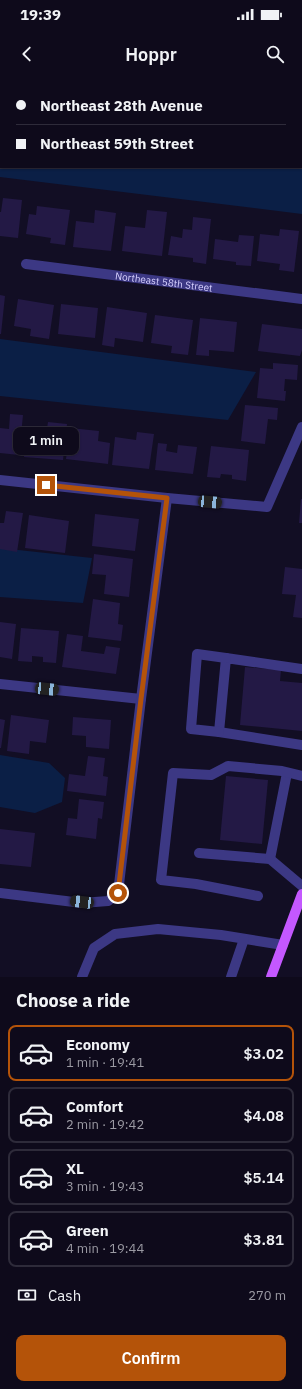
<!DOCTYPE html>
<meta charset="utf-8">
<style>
body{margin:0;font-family:"IBM Plex Sans",sans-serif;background:#1c1828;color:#f1f3f6;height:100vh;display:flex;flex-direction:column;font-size:15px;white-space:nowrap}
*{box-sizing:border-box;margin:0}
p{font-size:13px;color:#9b9aa3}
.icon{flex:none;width:22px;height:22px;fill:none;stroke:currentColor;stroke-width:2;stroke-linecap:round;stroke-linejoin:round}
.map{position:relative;height:897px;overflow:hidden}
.sheet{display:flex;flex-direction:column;background:#0e0a1b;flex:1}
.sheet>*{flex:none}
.top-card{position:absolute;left:0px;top:0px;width:302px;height:88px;box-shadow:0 1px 3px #0004,0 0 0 1px #2e2b3a;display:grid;align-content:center;height:88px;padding:0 16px;background:#0e0a1b}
.end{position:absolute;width:18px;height:18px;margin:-9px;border:5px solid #b45309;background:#fff;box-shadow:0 0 0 2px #fff}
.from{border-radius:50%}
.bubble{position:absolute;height:28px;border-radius:8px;background:#0e0a1b;box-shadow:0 1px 3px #0004,0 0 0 1px #2e2b3a;font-size:13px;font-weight:600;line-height:28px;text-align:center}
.car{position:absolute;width:12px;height:24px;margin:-12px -6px;border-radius:5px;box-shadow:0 0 3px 1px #0007;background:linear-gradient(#222 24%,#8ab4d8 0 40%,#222 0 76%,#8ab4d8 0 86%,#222 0)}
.top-card b{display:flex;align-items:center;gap:14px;height:38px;font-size:15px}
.top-card b+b{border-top:1px solid #2e2b3a}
.top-card i{width:10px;height:10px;background:#f1f3f6}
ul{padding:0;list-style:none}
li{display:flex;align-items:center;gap:12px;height:56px;margin:0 8px 6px;padding:0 8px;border:2px solid #2e2b3a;border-radius:8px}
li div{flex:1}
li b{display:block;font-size:15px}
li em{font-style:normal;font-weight:600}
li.current{border-color:#b45309}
li>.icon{width:36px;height:36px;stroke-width:1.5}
h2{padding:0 16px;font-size:18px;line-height:48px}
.pay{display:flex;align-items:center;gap:10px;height:44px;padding:0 16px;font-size:15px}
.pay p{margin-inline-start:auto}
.button{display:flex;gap:8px;margin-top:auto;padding:8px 16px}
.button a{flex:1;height:46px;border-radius:8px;background:#b45309;color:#fff;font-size:16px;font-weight:600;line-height:46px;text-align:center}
.status{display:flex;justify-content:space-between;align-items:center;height:28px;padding:0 20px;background:#0e0a1b;direction:ltr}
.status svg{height:11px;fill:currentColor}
header{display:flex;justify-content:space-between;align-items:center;height:52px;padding:0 16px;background:#0e0a1b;font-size:18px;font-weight:600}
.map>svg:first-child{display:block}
.water{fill:#0b1f46}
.building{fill:#231945}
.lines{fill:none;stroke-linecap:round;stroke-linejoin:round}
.minor{stroke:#3c3884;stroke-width:10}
.major{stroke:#c458ff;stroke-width:10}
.route{stroke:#b45309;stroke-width:5}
.labels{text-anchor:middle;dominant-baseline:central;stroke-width:3;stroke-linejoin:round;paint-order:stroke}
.street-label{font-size:10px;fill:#d7d1ff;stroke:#120e24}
</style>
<div class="status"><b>19:39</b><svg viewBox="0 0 49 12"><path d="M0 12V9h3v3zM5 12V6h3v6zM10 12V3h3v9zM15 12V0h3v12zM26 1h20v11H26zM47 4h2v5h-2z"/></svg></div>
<header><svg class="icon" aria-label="back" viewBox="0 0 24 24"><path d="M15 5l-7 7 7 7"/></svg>Hoppr<svg class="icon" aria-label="search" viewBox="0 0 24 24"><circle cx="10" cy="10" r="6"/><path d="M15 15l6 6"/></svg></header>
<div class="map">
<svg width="302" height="897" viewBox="0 0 302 897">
<rect width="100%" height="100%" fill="#120e24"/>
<path class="water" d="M0,39h1v48h300v-5h1v52l-302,-37z
M0,259l256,33 -28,48 -228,-24z
M0,468l92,10 -9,45 -83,-6z
M0,675l49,8 16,15 -3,24 -27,11 -35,-6z"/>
<path class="building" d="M3,118l19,2 -4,38 -18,-2v-24h1z
M37,126l33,4 -5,35 -15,-2 1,-5 -25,-4 3,-20 7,1z
M95,130l21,3 -5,38 -38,-4 3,-26 18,2z
M147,130l20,2 -5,44 -40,-5 3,-25 20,2z
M193,137l18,2 -5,45 -13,-2v-4l-25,-3 3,-19 11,2 1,-9 9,1z
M280,149l19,2 -5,41 -15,-2 1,-6 -23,-3 3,-27 19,2z
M239,155l15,1 -3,30 -15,-1v-3l-23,-3 2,-20 23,3z
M0,215l5,1 -4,38h-1z
M18,219l36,6 -5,34 -19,-3 1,-7 -17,-3z
M61,224l37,4 -3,30 -37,-4z
M107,227l40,6 -4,29 -28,-4 -1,9 -12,-2z
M155,235l38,5 -5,35 -17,-2 1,-7 -21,-3z
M200,238l37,4 -3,30 -25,-2v6l-13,-1z
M262,244l40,5v21l-2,6 -42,-5z
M273,283l25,2 -1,15 -12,-1 -1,12h2l-1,10 -28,-3 3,-30 13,1z
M245,325l33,3 -1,12 -9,-1 -3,25 -24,-3z
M10,334l13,1 -4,40 -19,-2v-25l9,1z
M48,342l19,2 -4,36 -39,-3 2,-24 20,2z
M70,348l29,3 -1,10 12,2 -2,21 -42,-5z
M137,352l17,2 -5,35 -37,-4 3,-28 21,3z
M158,363l9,1 -1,7 11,2 1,-8 19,2 -4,27 -38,-4z
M211,366l38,4 -3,31 -14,-2v-4l-11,-1 -1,4 -13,-1z
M301,419h1v24h-3z
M6,431l17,2 -6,39 -17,-3v-26h4z
M95,434l44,5 -4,32 -43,-5z
M29,435l40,6 -4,32 -40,-5z
M94,474l39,5 -4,38 -25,-3 2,-19 -14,-1z
M285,487l17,2v49l-9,-1 3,-22 -14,-1z
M93,519l27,4 -2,21 5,1 -2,16 -33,-4z
M0,542l16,2 -4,35 -12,-2z
M21,548l38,3 -3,32 -13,-1v-5l-11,-1v6l-14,-1z
M67,554l16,2 -2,15 23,3 2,-8 14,2 -4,26 -54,-7z
M245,587l36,3 -1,11 22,2v48l-62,-6z
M11,635l38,5 -3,23 -16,-2 -1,13 -22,-3z
M73,637l38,3 -2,29 -23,-2v-11l-14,-1z
M0,639l5,1 -4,28h-1z
M88,676l17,2 -2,18 5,1 -2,19 -39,-5 2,-17 16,2z
M226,696l42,4 -6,64 -42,-4z
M79,719l25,3 -2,17 -4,-1 -2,21 -30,-4 2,-17 9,1z
M0,749l35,4 -4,34 -31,-3z"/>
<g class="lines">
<g class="minor">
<path id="s1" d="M26,184l276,35"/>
<path d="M0,400l167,18 100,9 35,-80"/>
<path d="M302,589l-76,-11 -7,74 83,13"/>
<path d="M0,604l141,15"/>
<path d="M219,652l-28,-3 6,-75 29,4"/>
<path d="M199,773l71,6 32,27"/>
<path d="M270,779l17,-86"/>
<path d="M0,813l82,10 26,-2 10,-8 23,-194 26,-201"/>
<path d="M258,816l-62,-12 -35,-4 12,-107 38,2 17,-9 54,5 20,5"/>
<path d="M82,897l12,-29 21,-14 43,-5 63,6 62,10"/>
<path d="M231,897l13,-38"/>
</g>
<path class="major" d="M271,897l31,-83"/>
</g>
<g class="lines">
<path class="route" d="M46,405l121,13 -26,201 -23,194"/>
</g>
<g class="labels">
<g class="street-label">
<text stroke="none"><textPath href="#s1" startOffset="139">Northeast 58th Street</textPath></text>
</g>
</g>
</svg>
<i class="end from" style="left:118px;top:813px"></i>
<i class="end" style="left:46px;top:405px"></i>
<div class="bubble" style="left:13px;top:347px;width:66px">1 min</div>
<i class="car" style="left:210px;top:422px;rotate:95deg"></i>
<i class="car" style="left:47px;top:609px;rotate:96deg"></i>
<i class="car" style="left:82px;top:822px;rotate:277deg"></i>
<div class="top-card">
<b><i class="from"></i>Northeast 28th Avenue</b>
<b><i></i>Northeast 59th Street</b>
</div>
</div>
<section class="sheet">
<h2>Choose a ride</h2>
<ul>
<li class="current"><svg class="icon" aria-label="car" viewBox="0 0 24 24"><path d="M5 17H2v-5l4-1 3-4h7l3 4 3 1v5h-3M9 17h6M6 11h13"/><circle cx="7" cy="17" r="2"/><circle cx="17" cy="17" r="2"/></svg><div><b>Economy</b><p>1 min · 19:41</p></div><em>$3.02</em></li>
<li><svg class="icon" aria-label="car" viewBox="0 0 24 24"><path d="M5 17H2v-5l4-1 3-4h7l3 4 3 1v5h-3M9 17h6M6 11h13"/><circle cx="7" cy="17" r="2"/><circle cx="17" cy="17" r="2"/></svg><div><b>Comfort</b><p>2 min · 19:42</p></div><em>$4.08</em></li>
<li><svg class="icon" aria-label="car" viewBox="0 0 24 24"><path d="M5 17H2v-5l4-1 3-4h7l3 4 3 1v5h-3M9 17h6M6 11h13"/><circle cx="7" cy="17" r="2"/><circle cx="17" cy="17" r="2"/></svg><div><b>XL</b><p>3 min · 19:43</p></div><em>$5.14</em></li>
<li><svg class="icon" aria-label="car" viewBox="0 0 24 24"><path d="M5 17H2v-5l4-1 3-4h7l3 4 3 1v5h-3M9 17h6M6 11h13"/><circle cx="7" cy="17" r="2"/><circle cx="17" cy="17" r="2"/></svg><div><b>Green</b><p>4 min · 19:44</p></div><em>$3.81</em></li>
</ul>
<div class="pay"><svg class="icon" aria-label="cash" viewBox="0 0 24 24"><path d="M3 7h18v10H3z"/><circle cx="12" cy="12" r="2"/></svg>Cash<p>270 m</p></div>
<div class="button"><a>Confirm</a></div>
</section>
